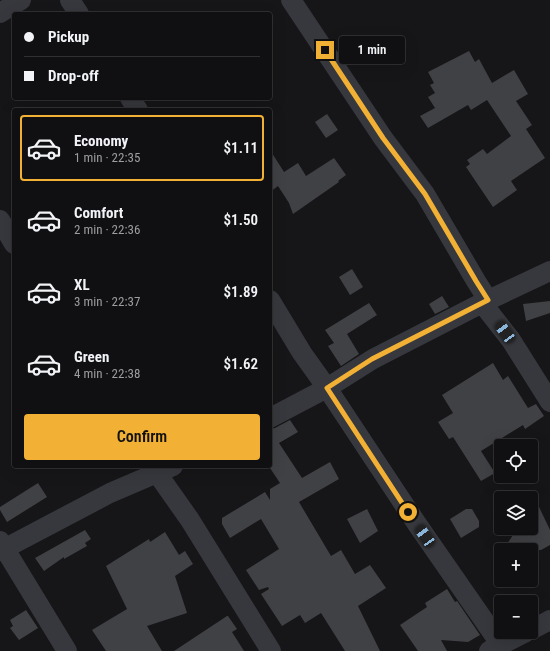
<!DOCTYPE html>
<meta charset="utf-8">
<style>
body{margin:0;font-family:"Roboto Condensed",sans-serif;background:#1e1e20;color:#f1f3f6;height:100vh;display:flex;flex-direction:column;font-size:15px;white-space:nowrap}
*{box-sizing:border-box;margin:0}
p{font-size:13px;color:#9c9d9f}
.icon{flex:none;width:22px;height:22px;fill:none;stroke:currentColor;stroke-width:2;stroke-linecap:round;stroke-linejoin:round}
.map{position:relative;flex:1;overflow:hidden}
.sheet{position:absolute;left:12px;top:108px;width:260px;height:360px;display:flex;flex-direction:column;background:#101012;border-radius:4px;box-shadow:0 4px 16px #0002,0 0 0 1px #303032}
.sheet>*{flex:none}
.banner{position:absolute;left:12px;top:12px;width:260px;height:88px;border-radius:4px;box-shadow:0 4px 16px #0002,0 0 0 1px #303032;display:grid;align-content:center;height:88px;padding:0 12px;background:#101012}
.buttons{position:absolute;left:494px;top:439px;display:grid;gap:8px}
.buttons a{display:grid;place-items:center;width:44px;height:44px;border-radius:4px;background:#101012;box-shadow:0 4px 16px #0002,0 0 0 1px #303032;font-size:20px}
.end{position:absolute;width:18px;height:18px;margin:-9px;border:5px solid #f2b134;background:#111;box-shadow:0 0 0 2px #111}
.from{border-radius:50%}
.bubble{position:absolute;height:28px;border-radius:4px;background:#101012;box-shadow:0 4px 16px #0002,0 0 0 1px #303032;font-size:13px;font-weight:600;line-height:28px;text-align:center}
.car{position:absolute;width:12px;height:24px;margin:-12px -6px;border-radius:5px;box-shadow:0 0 3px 1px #0007;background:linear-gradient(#222 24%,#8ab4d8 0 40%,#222 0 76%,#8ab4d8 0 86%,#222 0)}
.banner b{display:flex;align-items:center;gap:14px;height:38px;font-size:15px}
.banner b+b{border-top:1px solid #303032}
.banner i{width:10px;height:10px;background:#f1f3f6}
ul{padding:7px 0 0;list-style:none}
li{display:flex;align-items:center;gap:12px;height:66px;margin:0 8px 6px;padding:0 4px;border:2px solid transparent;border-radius:4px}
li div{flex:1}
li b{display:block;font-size:15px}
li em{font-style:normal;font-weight:600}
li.current{border-color:#f2b134}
li>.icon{width:36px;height:36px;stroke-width:1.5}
.action{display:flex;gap:8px;margin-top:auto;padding:8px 12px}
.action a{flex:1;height:46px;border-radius:4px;background:#f2b134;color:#111;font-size:16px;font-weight:600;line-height:46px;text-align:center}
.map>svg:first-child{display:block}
.building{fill:#404145}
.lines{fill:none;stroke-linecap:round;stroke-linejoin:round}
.street{stroke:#37383d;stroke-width:20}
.route{stroke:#f2b134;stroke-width:5}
</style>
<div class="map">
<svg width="550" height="651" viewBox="0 0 550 651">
<rect width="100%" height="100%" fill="#161618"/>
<path class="building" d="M469,51l6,11 4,-3 13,24 22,-13 14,24 -12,7 16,24 -6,4 19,29 -34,23 6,9 -24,17 -27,-40 4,-3 -3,-4 16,-11 4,5 24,-18 -24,-36 -16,10 -3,-5 -40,23 -8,-12 15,-8 -7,-11 7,-4 -5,-8 4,-2 -6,-11z
M327,114l11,16 -12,8 -11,-16z
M270,150l14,22 14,-9 8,13 28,-18 12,17 -8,6 1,1 -46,32 -4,-11 -11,-17 -8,6z
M352,269l11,18 -13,8 -11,-18z
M442,296l7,11 -14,7 -6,-10z
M550,301v12l-24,8 -3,-17z
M369,303l8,12 -30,19 12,20 -18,12 -13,-20 6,-3 -9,-13z
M493,363l10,17 5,-4 20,32 8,-4 8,12 -19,13 -2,-4 -42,26 14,22 -14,8 -28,-44 -4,2 -11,-17 15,-9 -11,-18z
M290,420l8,12 -19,11 23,35 28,-16 9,17 -40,23 32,54 10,-6 14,24 15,-9 16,23 -28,18 22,45h-35l-24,-38 -16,10 -5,-8 -18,11 -21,-32 8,-5 -1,-2 -9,3 -13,-20 33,-21 -18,-30 -31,19 -8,-14v-6l43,-26 5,8v-11l10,-6 -10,-15v-39l5,-1z
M38,483l9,14 -40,25 -7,-12v-3z
M531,490l19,40v15l-9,5h-38l10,-15 -5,-7h23z
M367,509l11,22 -18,12 -13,-24z
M466,509h6l7,12v6l-18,11 -11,-19z
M85,530l6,9 -6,4 2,3 -23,13v-2l-20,14 -9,-13z
M165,532l14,23 6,-4 8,13 -18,12 12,37 -40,13 15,25h-56l-14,-21 35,-21 -21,-43 43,-27 1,3z
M447,589l8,13 2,-1 23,34 -12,7 -27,-2 6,11h-29l-18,-26 27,-18 -2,-4z
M26,610l12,18 -19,12 -9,-12 3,-2 -3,-6z
M227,616h1l9,13 -5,3 12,19h-70z"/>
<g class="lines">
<path class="street" d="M70,0l9,14
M291,0l92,138 42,56 51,87 12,19
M0,13l21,-13
M130,98l8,12
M0,220l14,24
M270,300l32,53 25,35 90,136 84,121
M482,303l29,37 39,62
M270,418l57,-30 46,-29 109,-56 68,-32
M152,466l38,54 81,131
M0,541l67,110
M0,551l110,-58 63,-27
M531,630l19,-10
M489,651l37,-19"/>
</g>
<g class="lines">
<path class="route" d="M325,50l58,88 42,56 51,87 12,19 -116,59 -45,29 81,124"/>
</g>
</svg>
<div class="buttons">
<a><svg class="icon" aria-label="locate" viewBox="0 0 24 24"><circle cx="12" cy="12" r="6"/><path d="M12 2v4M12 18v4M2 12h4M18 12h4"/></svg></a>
<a><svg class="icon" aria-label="layers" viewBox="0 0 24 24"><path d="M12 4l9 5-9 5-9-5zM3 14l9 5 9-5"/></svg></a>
<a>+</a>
<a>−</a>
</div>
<i class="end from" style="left:408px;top:512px"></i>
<i class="end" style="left:325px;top:50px"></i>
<div class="bubble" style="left:339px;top:36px;width:66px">1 min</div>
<i class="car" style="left:505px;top:332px;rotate:324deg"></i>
<i class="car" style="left:425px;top:536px;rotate:325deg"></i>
<div class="banner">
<b><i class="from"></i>Pickup</b>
<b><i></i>Drop-off</b>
</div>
<section class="sheet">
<ul>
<li class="current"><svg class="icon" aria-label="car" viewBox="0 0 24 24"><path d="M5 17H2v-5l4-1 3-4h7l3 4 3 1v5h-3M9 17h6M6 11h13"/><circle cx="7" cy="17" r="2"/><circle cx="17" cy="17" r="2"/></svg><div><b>Economy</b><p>1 min · 22:35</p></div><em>$1.11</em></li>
<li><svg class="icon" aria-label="car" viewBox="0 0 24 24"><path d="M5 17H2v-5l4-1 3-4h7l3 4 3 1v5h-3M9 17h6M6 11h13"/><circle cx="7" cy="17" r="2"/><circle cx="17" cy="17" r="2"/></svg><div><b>Comfort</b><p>2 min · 22:36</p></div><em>$1.50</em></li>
<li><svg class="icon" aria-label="car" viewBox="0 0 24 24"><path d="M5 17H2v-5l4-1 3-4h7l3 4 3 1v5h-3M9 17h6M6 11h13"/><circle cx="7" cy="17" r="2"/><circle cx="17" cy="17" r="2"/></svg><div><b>XL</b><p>3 min · 22:37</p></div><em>$1.89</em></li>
<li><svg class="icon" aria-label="car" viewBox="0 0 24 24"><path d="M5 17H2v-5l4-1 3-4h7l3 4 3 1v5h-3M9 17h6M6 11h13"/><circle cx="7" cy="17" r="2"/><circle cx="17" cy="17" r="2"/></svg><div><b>Green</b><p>4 min · 22:38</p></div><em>$1.62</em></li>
</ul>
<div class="action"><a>Confirm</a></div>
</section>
</div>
